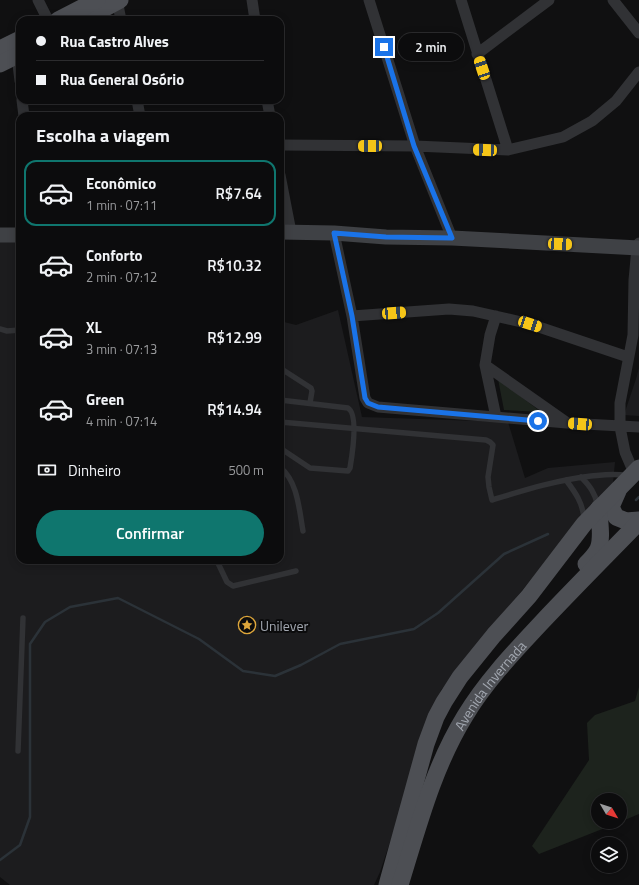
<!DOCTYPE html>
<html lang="pt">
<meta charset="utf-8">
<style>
body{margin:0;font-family:"Titillium Web",sans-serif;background:#151516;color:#f1f3f6;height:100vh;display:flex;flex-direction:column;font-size:15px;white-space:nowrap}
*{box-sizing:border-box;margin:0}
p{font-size:13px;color:#9a9b9d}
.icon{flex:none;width:22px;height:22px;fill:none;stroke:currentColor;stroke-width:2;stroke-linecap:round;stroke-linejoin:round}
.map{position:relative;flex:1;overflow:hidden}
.sheet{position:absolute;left:16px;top:112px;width:268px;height:452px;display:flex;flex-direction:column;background:#0c0c0d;border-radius:12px;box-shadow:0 2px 10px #0003,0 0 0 1px #2c2c2e}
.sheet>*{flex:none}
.guide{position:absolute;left:16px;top:16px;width:268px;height:88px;border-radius:12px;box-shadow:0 2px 10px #0003,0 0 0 1px #2c2c2e;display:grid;align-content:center;height:88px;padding:0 20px;background:#0c0c0d}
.needle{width:26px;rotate:129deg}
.buttons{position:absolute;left:591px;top:793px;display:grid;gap:8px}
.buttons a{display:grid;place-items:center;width:36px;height:36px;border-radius:50%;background:#0c0c0d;box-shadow:0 2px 10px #0003,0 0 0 1px #2c2c2e;font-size:20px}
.end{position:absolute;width:18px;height:18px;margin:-9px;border:5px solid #1a73e8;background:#fff;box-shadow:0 0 0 2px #fff}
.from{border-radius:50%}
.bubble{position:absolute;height:28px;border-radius:14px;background:#0c0c0d;box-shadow:0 2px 10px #0003,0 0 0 1px #2c2c2e;font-size:13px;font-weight:600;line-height:28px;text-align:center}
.car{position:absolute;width:12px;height:24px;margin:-12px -6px;border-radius:5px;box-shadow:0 0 3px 1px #0007;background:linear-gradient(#f5c518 24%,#345 0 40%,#f5c518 0 76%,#345 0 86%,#f5c518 0)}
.guide b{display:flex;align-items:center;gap:14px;height:38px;font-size:15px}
.guide b+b{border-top:1px solid #2c2c2e}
.guide i{width:10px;height:10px;background:#f1f3f6}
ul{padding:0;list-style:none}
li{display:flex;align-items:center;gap:12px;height:66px;margin:0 8px 6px;padding:0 12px;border:2px solid transparent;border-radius:12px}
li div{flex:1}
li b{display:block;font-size:15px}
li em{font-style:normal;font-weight:600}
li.active{border-color:#0f766e}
li>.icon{width:36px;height:36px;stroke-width:1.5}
h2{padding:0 20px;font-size:18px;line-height:48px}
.pay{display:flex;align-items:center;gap:10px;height:44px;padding:0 20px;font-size:15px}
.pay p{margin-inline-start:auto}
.button{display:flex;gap:8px;margin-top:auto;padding:8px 20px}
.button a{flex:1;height:46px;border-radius:24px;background:#0f766e;color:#fff;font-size:16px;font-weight:600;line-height:46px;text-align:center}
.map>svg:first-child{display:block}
.built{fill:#1c1c1e}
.green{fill:#1d231d}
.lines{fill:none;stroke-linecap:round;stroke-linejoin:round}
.stream{stroke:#2b3238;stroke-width:2.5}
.service{stroke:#313235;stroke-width:5.5}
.minor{stroke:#313235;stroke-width:11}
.secondary{stroke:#3f4145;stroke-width:15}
.primary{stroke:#4d4f54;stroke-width:17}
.route{stroke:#1a73e8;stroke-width:5}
.labels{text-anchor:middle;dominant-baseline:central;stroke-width:4;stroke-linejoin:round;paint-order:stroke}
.poi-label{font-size:14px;fill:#a2a7b0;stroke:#0b0b0c;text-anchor:start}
.street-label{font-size:14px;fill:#a2a7b0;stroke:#0b0b0c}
</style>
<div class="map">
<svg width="639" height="885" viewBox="0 0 639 885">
<rect width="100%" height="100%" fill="#101011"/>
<path class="built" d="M0,240l20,1v319h260v-239l16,4 42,-15 24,107 146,5 17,56 23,-10 67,-6 -2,21 -54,62 -118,145 -61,182 -6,13h-364l-10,-8z
M639,368v48l-15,-1 12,-36z"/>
<path class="green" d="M498,379l43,33 -37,-2z
M639,687v127l-19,8v-22h-22v22h22l-81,32 -7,-8 57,-86 -2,-37 8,-8 40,-14z"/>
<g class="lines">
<path class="stream" d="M636,500l3,-3
M0,860l20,-15 10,-28v-173l15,-22 25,-15 48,-9 81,41 44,32 32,5 26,-11 39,-21 74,-15 24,-16 66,-59 44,-20"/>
<path class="service" d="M0,329l7,2 13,-1
M280,368l31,20 1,3 -2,12
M280,400l68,8c11,7 4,48 2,60l-2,3 -38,-3 -30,-20
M280,422l206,18 4,2 3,3 -5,32 1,10 3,13c33,-10 65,-20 99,-24 12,-1 24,-3 36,0
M280,467c18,15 19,42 23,64
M581,477c9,9 14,16 17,29
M566,480c9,12 17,23 18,39
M217,561l10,21 6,4 63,-15
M18,751l5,-133"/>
<path class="minor" d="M38,0l10,20
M117,0l4,20
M252,0l3,20
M369,0l46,146 37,92
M461,0l47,150
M613,0l26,33
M477,54l72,-54
M17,56l3,25
M22,100l2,16
M137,100l3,16
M267,100l3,16
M280,145l135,1 93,4 55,-13 29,-16 24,-20 23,-29
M280,175l11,57
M334,233l18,83 13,82 3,5 10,4 189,16 72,4
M352,316l97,-7 24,2 57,13 98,33
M485,365l81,57
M496,417l-11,-52 5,-30 6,-19
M634,473l-9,-21 -5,-25v-24l13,-68 1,-55 3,-32 2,-5"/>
<path class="secondary" d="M280,232l54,1 52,4 66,1 187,10
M0,235h20"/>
<g class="primary">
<path d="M85,19l35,-19"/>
<path d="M58,20l39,-20"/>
<path d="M0,49l20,-10"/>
<path d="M0,64l20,-10"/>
<path d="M618,491l-7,16 5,10 10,4 13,-1"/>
<path d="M586,564c4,-4 9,-9 12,-15 5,-11 1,-28 1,-41"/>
<path d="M387,885l39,-141 10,-27 8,-15 16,-25 34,-42 35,-39 55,-72 55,-56"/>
<path id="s1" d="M400,885c18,-58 33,-117 65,-169 21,-35 50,-65 77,-94 32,-34 65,-67 97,-100"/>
</g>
</g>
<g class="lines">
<path class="route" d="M384,47l30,99 38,92 -66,-1 -52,-4 18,83 13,82 3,5 10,4 160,14"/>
</g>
<defs>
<symbol id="sight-ring" viewBox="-11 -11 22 22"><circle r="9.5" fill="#0b0b0c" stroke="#dda63b" stroke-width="1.5"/><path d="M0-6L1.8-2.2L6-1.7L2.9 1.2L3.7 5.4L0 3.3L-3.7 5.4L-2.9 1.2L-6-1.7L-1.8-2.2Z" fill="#dda63b"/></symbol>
</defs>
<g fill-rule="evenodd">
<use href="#sight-ring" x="237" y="615" width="20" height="20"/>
</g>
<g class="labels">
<g class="poi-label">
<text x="260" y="625">Unilever</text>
</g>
<g class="street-label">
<text stroke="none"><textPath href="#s1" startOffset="221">Avenida Invernada</textPath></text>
</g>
</g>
</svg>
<div class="buttons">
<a><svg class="needle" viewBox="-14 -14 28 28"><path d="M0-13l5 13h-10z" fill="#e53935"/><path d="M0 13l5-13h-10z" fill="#9a9b9d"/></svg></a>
<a><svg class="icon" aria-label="layers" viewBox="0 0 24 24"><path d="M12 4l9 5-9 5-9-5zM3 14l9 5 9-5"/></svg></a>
</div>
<i class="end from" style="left:538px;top:421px"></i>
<i class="end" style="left:384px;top:47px"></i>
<div class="bubble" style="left:398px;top:33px;width:66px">2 min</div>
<i class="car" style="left:482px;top:68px;rotate:342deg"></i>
<i class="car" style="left:370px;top:146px;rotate:270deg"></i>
<i class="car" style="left:485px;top:150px;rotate:272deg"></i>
<i class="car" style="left:560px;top:244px;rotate:93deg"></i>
<i class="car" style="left:394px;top:313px;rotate:86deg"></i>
<i class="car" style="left:530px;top:324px;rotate:108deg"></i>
<i class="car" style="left:580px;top:424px;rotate:274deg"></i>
<div class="guide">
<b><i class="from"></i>Rua Castro Alves</b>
<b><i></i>Rua General Osório</b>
</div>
<section class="sheet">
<h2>Escolha a viagem</h2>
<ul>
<li class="active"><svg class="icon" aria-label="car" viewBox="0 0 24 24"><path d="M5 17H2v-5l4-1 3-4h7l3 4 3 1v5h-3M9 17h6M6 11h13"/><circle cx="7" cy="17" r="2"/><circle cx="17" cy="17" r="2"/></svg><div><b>Econômico</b><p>1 min · 07:11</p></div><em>R$7.64</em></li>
<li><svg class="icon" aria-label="car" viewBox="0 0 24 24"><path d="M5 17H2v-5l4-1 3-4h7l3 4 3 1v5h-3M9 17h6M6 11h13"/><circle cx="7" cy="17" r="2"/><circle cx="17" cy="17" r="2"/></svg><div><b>Conforto</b><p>2 min · 07:12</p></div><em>R$10.32</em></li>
<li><svg class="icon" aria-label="car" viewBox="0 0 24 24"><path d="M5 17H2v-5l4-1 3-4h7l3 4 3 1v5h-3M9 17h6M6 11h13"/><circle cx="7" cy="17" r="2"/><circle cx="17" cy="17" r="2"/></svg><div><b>XL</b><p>3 min · 07:13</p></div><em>R$12.99</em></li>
<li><svg class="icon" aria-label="car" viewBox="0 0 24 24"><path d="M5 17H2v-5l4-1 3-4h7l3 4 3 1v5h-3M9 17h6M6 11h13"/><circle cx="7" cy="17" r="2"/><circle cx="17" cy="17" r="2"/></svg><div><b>Green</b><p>4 min · 07:14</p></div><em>R$14.94</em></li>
</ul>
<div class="pay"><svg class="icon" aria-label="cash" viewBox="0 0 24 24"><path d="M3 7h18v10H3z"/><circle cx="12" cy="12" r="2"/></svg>Dinheiro<p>500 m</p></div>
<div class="button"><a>Confirmar</a></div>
</section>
</div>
